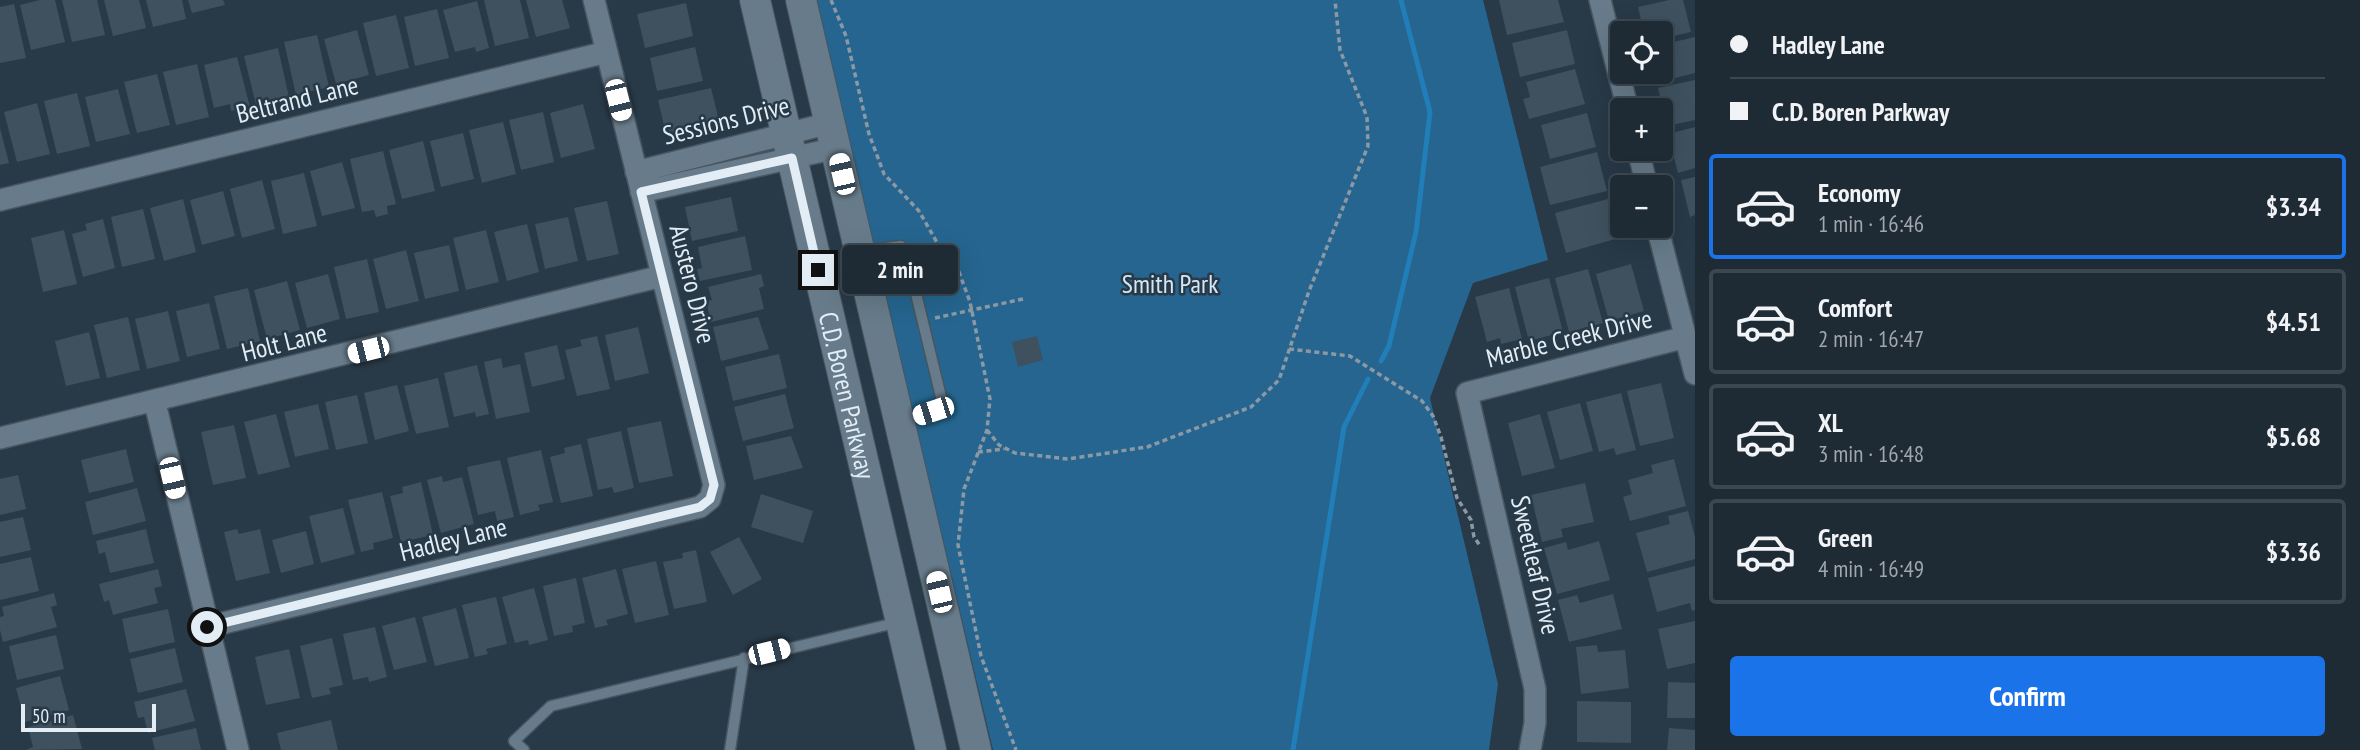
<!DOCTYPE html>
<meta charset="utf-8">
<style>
body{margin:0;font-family:"PT Sans Narrow",sans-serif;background:#26333d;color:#f1f3f6;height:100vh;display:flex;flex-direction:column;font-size:26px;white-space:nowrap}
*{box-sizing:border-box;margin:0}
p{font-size:23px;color:#a1a7ad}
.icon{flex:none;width:38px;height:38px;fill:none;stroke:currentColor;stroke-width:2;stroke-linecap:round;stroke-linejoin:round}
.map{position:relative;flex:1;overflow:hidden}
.drawer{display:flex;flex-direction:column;background:#1e2b35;width:665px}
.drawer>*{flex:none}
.guide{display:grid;align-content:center;height:154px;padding:0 35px;background:#1e2b35}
.controls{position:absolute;left:1610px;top:21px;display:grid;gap:14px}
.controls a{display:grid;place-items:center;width:63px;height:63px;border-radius:7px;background:#1e2b35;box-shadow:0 7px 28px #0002,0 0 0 2px #3c4750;font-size:35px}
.scale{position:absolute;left:21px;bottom:18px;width:135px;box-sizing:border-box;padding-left:7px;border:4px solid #e2edf5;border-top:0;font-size:19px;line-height:24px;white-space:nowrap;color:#e2edf5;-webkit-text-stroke:5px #283947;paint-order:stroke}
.end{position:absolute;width:32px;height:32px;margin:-16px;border:9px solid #e2edf5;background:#111;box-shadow:0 0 0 4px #111}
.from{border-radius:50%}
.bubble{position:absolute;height:49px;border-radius:7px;background:#1e2b35;box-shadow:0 7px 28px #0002,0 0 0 2px #3c4750;font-size:23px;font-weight:700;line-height:49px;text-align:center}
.car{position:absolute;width:21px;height:42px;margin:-21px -10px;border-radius:9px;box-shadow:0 0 5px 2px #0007;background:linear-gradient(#fff 24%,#345 0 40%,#fff 0 76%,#345 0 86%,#fff 0)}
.guide b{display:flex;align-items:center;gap:24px;height:66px;font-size:26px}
.guide b+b{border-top:2px solid #3c4750}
.guide i{width:18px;height:18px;background:#f1f3f6}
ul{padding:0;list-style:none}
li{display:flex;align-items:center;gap:21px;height:105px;margin:0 14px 10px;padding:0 21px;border:4px solid #3c4750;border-radius:7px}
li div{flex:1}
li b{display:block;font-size:26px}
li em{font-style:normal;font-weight:700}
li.active{border-color:#1a73e8}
li>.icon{width:63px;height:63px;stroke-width:1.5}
.primary-button{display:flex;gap:14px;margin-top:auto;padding:14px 35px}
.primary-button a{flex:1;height:80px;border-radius:7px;background:#1a73e8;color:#fff;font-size:28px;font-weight:700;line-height:80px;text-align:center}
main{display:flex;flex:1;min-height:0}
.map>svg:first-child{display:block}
.green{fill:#25658f}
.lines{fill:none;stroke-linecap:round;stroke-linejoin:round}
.stream{stroke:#217eb8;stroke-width:5}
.building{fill:#3f515f}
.lane-casing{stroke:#475560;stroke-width:13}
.street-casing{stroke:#475560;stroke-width:24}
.secondary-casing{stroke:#475560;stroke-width:32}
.path{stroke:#8c99a4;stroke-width:3.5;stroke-dasharray:5 3.5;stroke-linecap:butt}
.lane{stroke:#677b8a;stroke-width:10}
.street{stroke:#677b8a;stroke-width:21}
.secondary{stroke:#677b8a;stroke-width:30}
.route{stroke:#e2edf5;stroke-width:9}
.labels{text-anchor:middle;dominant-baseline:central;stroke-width:5;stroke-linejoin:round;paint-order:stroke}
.street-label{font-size:26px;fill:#e2edf5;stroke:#283947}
.park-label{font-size:26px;fill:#d3e7f6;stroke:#283947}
</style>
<main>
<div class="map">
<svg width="1695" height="750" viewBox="0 0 1695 750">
<rect width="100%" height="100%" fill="#283947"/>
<path class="green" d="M814,0h669l65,260 -75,23 -43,115 68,286 -9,66h-496z"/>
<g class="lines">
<path class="stream" d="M1381,361l8,-15 27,-114 14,-120 -29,-112
M1293,750l51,-323 24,-48"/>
</g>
<path class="building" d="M40,0h15l10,42 -34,8 -11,-45z
M62,0h35l8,35 -33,7z
M104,0h35l7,28 -33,8z
M146,0h36l4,19 -33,8z
M188,0h35l2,5 -33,8z
M484,0h36l9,38 -34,8z
M526,0h36l8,28 -34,9z
M1499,0h59l6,22 -57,13z
M1669,0h14l8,32 -30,7v-6h-17l-6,-26z
M477,1l12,47 -13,4 -1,-5 -20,5 -12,-42z
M686,3l7,33 -48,12 -8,-34z
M14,4l12,54 -26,5v-56z
M437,9l12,49 -34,8 -11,-49z
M396,15l13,53 -33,8 -13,-53z
M357,30l12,45 -33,9 -12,-45z
M1567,30l8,34 -55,13 -8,-34z
M317,35l12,52 -33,8 -12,-53z
M1695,37v36l-40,10 -3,-11h9v-27z
M695,47l8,34 -46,10 -7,-33z
M278,48l11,49 -33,8 -12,-49z
M237,57l13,50 -19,4 -1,-7 -16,4 -10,-43z
M197,64l12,53 -33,8 -13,-53z
M1575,69l10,35 -56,15 -6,-20 7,-2 -4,-15z
M157,74l13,51 -33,8 -13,-51z
M1695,80v40l-28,6 -9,-38z
M711,88l8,33 -53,13 -8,-34z
M118,89l12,45 -34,8 -11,-45z
M77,93l13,53 -33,8 -13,-53z
M37,103l13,51 -33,8 -13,-50z
M583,104l12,45 -34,9 -11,-45z
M543,112l11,50 -33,8 -12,-50z
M1587,113l9,34 -46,12 -9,-34z
M503,122l13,52 -34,9 -13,-53z
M1695,127v41l-17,5 -10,-39z
M0,128l9,35 -9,2z
M463,133l11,46 -33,8 -11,-46z
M423,141l12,50 -33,8 -13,-49z
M383,151l13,53 -9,2 1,8 -12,3 -2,-7 -12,2 -12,-53z
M1597,152l10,39 -57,14 -10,-38z
M342,162l13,46 -33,8 -12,-45z
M304,173l13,53 -34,8 -12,-53z
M1695,177v38l-5,2 -9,-37z
M262,180l13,49 -33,9 -12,-49z
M223,191l12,45 -33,9 -12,-45z
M731,197l7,34 -46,10 -7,-34z
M183,199l13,53 -32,9 -14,-53z
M1608,199l11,39 -53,15 -11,-40z
M607,201l12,53 -32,7 -13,-53z
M143,209l12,50 -33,8 -11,-50z
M568,217l10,44 -33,8 -10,-45z
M103,219l12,49 -32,9 -11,-43 15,-4 -2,-6z
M527,224l12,48 -32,9 -13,-49z
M64,230l13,54 -34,8 -12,-54z
M486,230l13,52 -33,8 -13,-52z
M745,236l7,34 -52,11 -3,-12 5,-1 -4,-21z
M449,245l10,46 -34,8 -11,-46z
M406,250l13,51 -33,8 -13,-50z
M367,259l12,53 -33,7 -12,-52z
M1631,264l13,47 -35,10 -13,-47z
M1588,269l15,54 -34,9 -14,-54z
M328,274l12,45 -33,9 -12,-45z
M761,274l3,12 -5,2 5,21 -53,13 -5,-21 6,-1 -4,-13z
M1549,278l14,54 -34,9 -14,-54z
M287,281l13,49 -33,9 -13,-49z
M248,288l12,53 -33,8 -13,-53z
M1509,288l13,51 -21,5 -1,-6 -13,4 -12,-45z
M209,303l11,46 -33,8 -11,-46z
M168,311l12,50 -33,8 -12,-50z
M128,317l12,53 -33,8 -13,-53z
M758,317l11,32 -48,12 -8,-34z
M638,327l11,46 -34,8 -10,-46z
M89,332l11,46 -34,8 -11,-45z
M597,336l13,53 -33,7 -12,-46 17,-4 -2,-6z
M1037,336l6,24 -25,7 -6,-25z
M557,345l8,34 -33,8 -8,-34z
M779,354l8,34 -54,13 -8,-34z
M501,358l2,10 17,-4 10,48 -34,7 -12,-57z
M477,365l12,49 -13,3 -1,-5 -21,5 -10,-44z
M438,378l11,49 -33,7 -12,-48z
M1661,383l13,55 -34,8 -13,-55z
M397,385l12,46 -34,9 -11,-47z
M1621,393l15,57 -20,5 -2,-7 -15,4 -13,-50z
M785,394l9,34 -51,13 -9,-34z
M357,395l11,48 -32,7 -11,-48z
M1580,403l13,48 -33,9 -13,-48z
M318,404l11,45 -34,8 -11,-45z
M276,414l14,53 -32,8 -14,-53z
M1540,414l15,54 -33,8 -14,-53z
M661,421l12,55 -34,7 -12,-55z
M234,425l12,53 -33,7 -12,-53z
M621,431l13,57 -20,5 -2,-6 -14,3 -11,-51z
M791,436l12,32 -49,12 -8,-34z
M581,444l12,52 -32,7 -11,-46 15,-4 -1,-5z
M126,449l8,33 -45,11 -8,-33z
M541,450l12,52 -15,3 2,5 -20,5 -13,-57z
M1674,459l12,47 -56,15 -7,-24 9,-3 -4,-14 25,-7 -2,-8z
M500,460l14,57 -17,4 -2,-10 -17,4 -11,-48z
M18,475l8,34 -26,6v-36z
M442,476l1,6 19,-5 12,47 -33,9 -14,-53z
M421,482l12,53 -32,7 -11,-46 13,-3 -1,-6z
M1585,483l9,39 -33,7 2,8 -21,5 -11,-47z
M137,488l9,33 -53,14 -8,-33z
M382,492l11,46 -20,5 1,6 -13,3 -13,-52z
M761,494l52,17 -10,32 -52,-16z
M343,508l12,46 -34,9 -12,-47z
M1688,511l7,26v22l-48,13 -11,-39 34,-9 -2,-8z
M23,517l8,33 -31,7v-35z
M146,529l8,34 -44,10 -5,-21 -6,2 -3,-13z
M237,529l2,5 21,-5 10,44 -34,8 -12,-49z
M306,531l8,33 -33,9 -9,-33z
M739,537l23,42 -29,16 -23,-43z
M1599,541l11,39 -53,14 -13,-46 22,-6 2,8z
M696,550l11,52 -33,7 -11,-47 20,-4 -1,-5z
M31,557l8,34 -39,9v-36z
M656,561l13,54 -34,8 -13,-54z
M1695,566v44l-3,1 -2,-8 -33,9 -9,-34z
M158,569l4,17 -8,2 4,15 -45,12 -4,-15 -5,2 -5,-18z
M616,569l12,45 -22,6 2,5 -13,3 -13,-50z
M576,578l9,45 -13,3 1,6 -19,4 -11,-50z
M534,588l14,52 -19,5 -1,-5 -13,3 -13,-46z
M54,593l3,12 -6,2 6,20 -54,15 -3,-12v-13l4,-1 -2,-9z
M1613,594l9,35 -53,13 -11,-42 19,-5 3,8z
M496,597l11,47 -21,5 2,5 -13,3 -13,-52z
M456,608l13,50 -34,8 -13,-49z
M168,609l7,33 -46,11 -7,-34z
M415,617l12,45 -33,8 -12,-44z
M1695,621v42l-28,6 -9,-40z
M375,627l12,50 -18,5 -1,-5 -15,3 -10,-46z
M56,635l8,34 -47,11 -8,-34z
M332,638l11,47 -14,3 2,6 -19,4 -12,-52z
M1597,645l1,7 27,-2 4,38 -48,6 -5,-47z
M175,648l8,34 -45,11 -8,-34z
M289,649l11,49 -34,7 -11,-48z
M60,676l9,34 -44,12 -9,-34z
M1668,682l27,1v35h-28z
M186,689l9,32 -47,12 -4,-16 -6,1 -4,-16z
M1577,701l54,1v41l-54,-1z
M73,715l9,34 -57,1 8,-3 -5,-20z
M331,720l7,30h-57l-4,-17z
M196,728l5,22h-46l-3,-12z
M1669,728l26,2v20h-28z"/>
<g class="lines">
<defs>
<path id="lane" d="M862,251l39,-5 5,6 35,145 -1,8 -7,6 -30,10
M524,750l-10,-9 37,-35 348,-84
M730,750l14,-92"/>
<path id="street" d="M1600,0l28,110
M1638,149l9,38
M636,172l194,-49
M641,192l195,-44
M0,200l607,-148
M1657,226l38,148
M155,403l83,347
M0,438l662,-162
M207,627l493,-120 10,-8 4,-14 -120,-485
M1530,750l5,-27v-34l-68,-296 219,-56"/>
<g id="secondary">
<path id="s1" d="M755,0l176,750"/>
<path d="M801,0l175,750"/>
</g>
</defs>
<use href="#lane" class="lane-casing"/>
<use href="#street" class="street-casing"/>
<use href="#secondary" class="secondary-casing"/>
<path class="path" d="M831,0l15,36 23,98 15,40 35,37 24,42 16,19 11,30 20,97 -3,31 -23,59 -6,56 23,111 35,94
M935,318l88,-19
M1289,349l61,7 72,45 11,15 8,21 16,61 14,22 3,17 7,10
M987,430l12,15 16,8 53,6 79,-12 104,-40 28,-27 30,-89 59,-145 -1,-29 -27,-67 -5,-50
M978,452l26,-3"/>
<use href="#lane" class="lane"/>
<use href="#street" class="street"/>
<use href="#secondary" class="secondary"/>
</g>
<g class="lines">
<path class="route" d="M207,627l493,-120 10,-8 4,-14 -73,-293 151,-34 26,112"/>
</g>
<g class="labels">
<g class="street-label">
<text transform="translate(297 99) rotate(-14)">Beltrand Lane</text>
<text transform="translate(726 120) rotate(-14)">Sessions Drive</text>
<text transform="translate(693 284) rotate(76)">Austero Drive</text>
<text transform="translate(1569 338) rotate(-14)">Marble Creek Drive</text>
<text transform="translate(284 342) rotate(-14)">Holt Lane</text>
<text stroke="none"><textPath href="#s1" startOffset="406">C.D. Boren Parkway</textPath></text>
<text transform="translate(453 539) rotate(-14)">Hadley Lane</text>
<text transform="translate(1536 565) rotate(77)">Sweetleaf Drive</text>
</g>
<g class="park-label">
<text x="1170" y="283">Smith Park</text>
</g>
</g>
</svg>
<div class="controls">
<a><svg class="icon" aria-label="locate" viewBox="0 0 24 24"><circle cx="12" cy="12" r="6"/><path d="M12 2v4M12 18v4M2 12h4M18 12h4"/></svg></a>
<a>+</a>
<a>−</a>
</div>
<div class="scale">50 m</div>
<i class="end from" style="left:207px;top:627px"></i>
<i class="end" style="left:818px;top:270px"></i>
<div class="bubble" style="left:842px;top:245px;width:116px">2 min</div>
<i class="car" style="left:618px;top:100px;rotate:166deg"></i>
<i class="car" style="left:842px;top:174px;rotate:347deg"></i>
<i class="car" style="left:368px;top:350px;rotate:256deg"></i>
<i class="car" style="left:933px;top:411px;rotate:252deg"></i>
<i class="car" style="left:172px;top:478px;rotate:167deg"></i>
<i class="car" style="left:939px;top:592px;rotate:347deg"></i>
<i class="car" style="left:769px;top:652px;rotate:76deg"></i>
</div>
<section class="drawer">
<div class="guide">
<b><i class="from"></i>Hadley Lane</b>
<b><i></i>C.D. Boren Parkway</b>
</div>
<ul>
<li class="active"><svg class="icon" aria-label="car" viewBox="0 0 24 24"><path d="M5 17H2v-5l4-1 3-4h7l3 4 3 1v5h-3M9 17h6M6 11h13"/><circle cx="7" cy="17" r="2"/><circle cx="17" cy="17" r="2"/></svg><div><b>Economy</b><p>1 min · 16:46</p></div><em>$3.34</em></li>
<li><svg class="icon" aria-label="car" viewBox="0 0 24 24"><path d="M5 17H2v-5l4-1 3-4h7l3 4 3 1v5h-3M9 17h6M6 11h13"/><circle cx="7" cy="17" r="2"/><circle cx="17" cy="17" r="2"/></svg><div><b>Comfort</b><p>2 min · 16:47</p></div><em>$4.51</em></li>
<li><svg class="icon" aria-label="car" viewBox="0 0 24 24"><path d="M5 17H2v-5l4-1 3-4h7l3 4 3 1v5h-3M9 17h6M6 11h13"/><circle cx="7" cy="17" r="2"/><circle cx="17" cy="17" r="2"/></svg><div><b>XL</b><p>3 min · 16:48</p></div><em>$5.68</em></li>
<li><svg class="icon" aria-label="car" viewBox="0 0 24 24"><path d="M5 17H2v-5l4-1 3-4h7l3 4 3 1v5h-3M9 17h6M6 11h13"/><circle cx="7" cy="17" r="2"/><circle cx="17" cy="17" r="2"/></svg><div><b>Green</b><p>4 min · 16:49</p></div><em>$3.36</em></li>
</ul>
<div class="primary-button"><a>Confirm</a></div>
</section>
</main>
